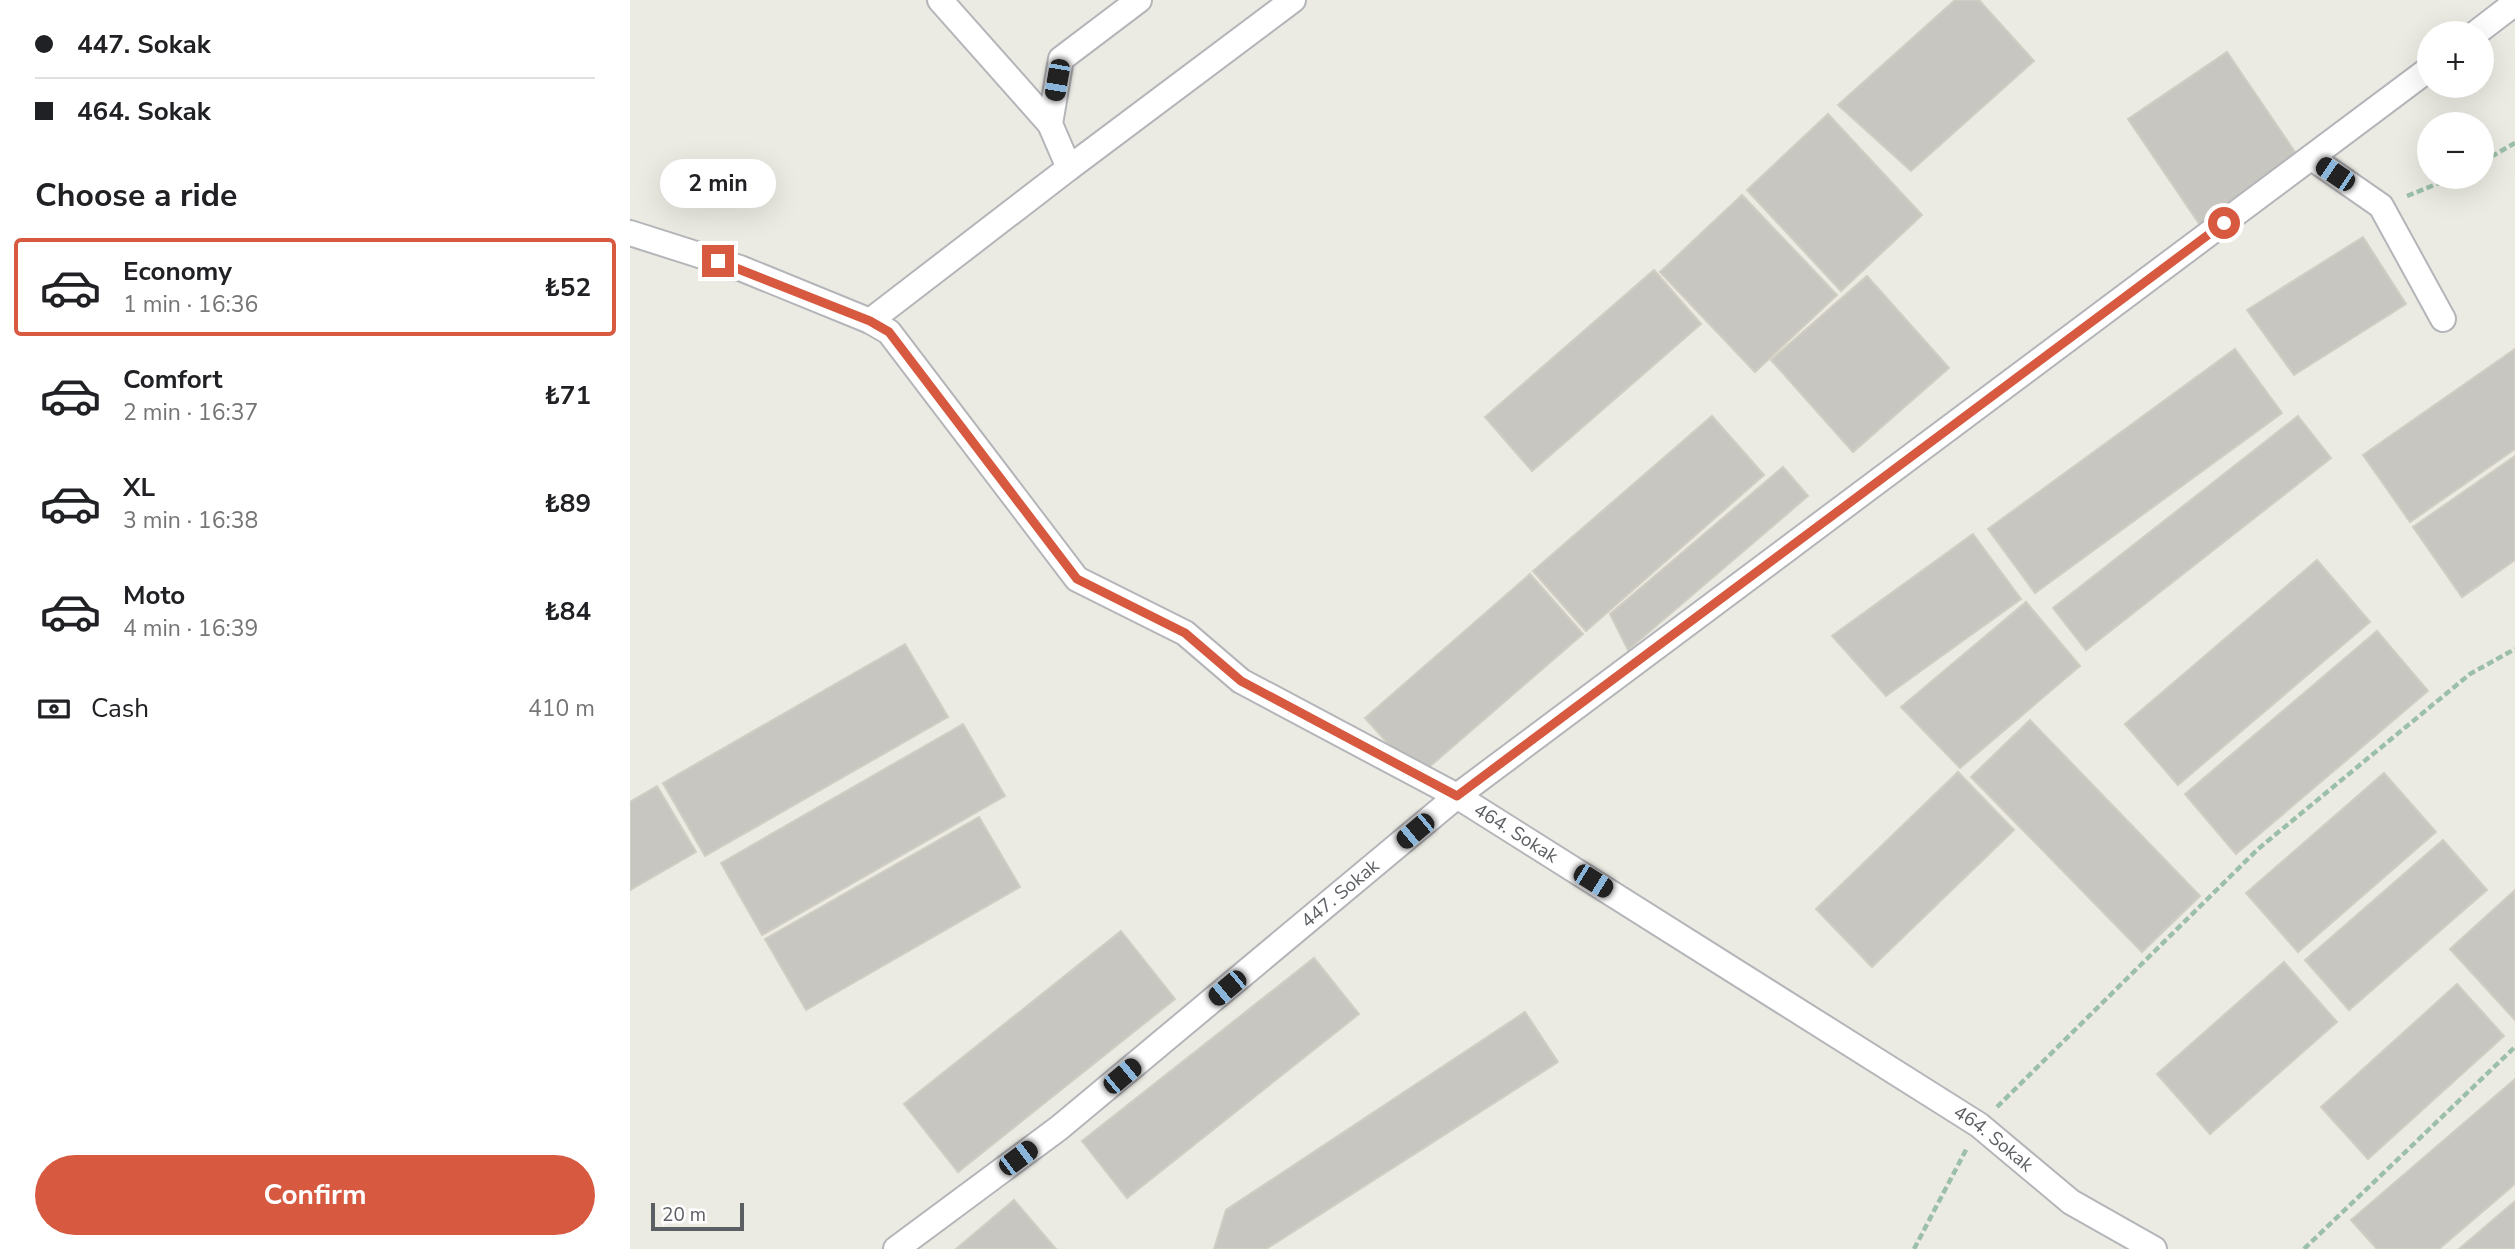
<!DOCTYPE html>
<meta charset="utf-8">
<style>
body{margin:0;font-family:"Nunito Sans",sans-serif;background:#f2f2f2;color:#202124;height:100vh;display:flex;flex-direction:column;font-size:26px;white-space:nowrap}
*{box-sizing:border-box;margin:0}
p{font-size:23px;color:#757577}
.icon{flex:none;width:38px;height:38px;fill:none;stroke:currentColor;stroke-width:2;stroke-linecap:round;stroke-linejoin:round}
.map{position:relative;flex:1;overflow:hidden}
.drawer{display:flex;flex-direction:column;background:#fff;width:630px}
.drawer>*{flex:none}
.hud{display:grid;align-content:center;height:154px;padding:0 35px;background:#fff}
.buttons{position:absolute;left:1787px;top:21px;display:grid;gap:14px}
.buttons a{display:grid;place-items:center;width:77px;height:77px;border-radius:50%;background:#fff;box-shadow:0 7px 28px #0002;font-size:35px}
.scale{position:absolute;left:21px;bottom:18px;width:93px;box-sizing:border-box;padding-left:7px;border:4px solid #5b5e62;border-top:0;font-size:19px;line-height:24px;white-space:nowrap;color:#5b5e62;-webkit-text-stroke:5px #fff;paint-order:stroke}
.end{position:absolute;width:32px;height:32px;margin:-16px;border:9px solid #d65940;background:#fff;box-shadow:0 0 0 4px #fff}
.from{border-radius:50%}
.bubble{position:absolute;height:49px;border-radius:24px;background:#fff;box-shadow:0 7px 28px #0002;font-size:23px;font-weight:700;line-height:49px;text-align:center}
.car{position:absolute;width:21px;height:42px;margin:-21px -10px;border-radius:9px;box-shadow:0 0 5px 2px #0007;background:linear-gradient(#222 24%,#8ab4d8 0 40%,#222 0 76%,#8ab4d8 0 86%,#222 0)}
.hud b{display:flex;align-items:center;gap:24px;height:66px;font-size:26px}
.hud b+b{border-top:2px solid #e0e0e0}
.hud i{width:18px;height:18px;background:#202124}
ul{padding:0;list-style:none}
li{display:flex;align-items:center;gap:21px;height:98px;margin:0 14px 10px;padding:0 21px;border:4px solid transparent;border-radius:7px}
li div{flex:1}
li b{display:block;font-size:26px}
li em{font-style:normal;font-weight:700}
li.current{border-color:#d65940}
li>.icon{width:63px;height:63px;stroke-width:1.5}
h2{padding:0 35px;font-size:32px;line-height:84px}
.pay{display:flex;align-items:center;gap:18px;height:77px;padding:0 35px;font-size:26px}
.pay p{margin-inline-start:auto}
.button{display:flex;gap:14px;margin-top:auto;padding:14px 35px}
.button a{flex:1;height:80px;border-radius:42px;background:#d65940;color:#fff;font-size:28px;font-weight:700;line-height:80px;text-align:center}
main{display:flex;flex:1;min-height:0}
.map>svg:first-child{display:block}
.building{fill:#c8c6c0;stroke:#d0cdc2;stroke-width:2}
.lines{fill:none;stroke-linecap:round;stroke-linejoin:round}
.street-casing{stroke:#b4b5b9;stroke-width:28}
.path{stroke:#9bbfa9;stroke-width:4.5;stroke-dasharray:7 3.5;stroke-linecap:butt}
.street{stroke:#fff;stroke-width:24}
.route{stroke:#d65940;stroke-width:9}
.labels{text-anchor:middle;dominant-baseline:central;stroke-width:6;stroke-linejoin:round;paint-order:stroke}
.street-label{font-size:19px;fill:#5b5e62;stroke:#fff}
</style>
<main>
<section class="drawer">
<div class="hud">
<b><i class="from"></i>447. Sokak</b>
<b><i></i>464. Sokak</b>
</div>
<h2>Choose a ride</h2>
<ul>
<li class="current"><svg class="icon" aria-label="car" viewBox="0 0 24 24"><path d="M5 17H2v-5l4-1 3-4h7l3 4 3 1v5h-3M9 17h6M6 11h13"/><circle cx="7" cy="17" r="2"/><circle cx="17" cy="17" r="2"/></svg><div><b>Economy</b><p>1 min · 16:36</p></div><em>₺52</em></li>
<li><svg class="icon" aria-label="car" viewBox="0 0 24 24"><path d="M5 17H2v-5l4-1 3-4h7l3 4 3 1v5h-3M9 17h6M6 11h13"/><circle cx="7" cy="17" r="2"/><circle cx="17" cy="17" r="2"/></svg><div><b>Comfort</b><p>2 min · 16:37</p></div><em>₺71</em></li>
<li><svg class="icon" aria-label="car" viewBox="0 0 24 24"><path d="M5 17H2v-5l4-1 3-4h7l3 4 3 1v5h-3M9 17h6M6 11h13"/><circle cx="7" cy="17" r="2"/><circle cx="17" cy="17" r="2"/></svg><div><b>XL</b><p>3 min · 16:38</p></div><em>₺89</em></li>
<li><svg class="icon" aria-label="car" viewBox="0 0 24 24"><path d="M5 17H2v-5l4-1 3-4h7l3 4 3 1v5h-3M9 17h6M6 11h13"/><circle cx="7" cy="17" r="2"/><circle cx="17" cy="17" r="2"/></svg><div><b>Moto</b><p>4 min · 16:39</p></div><em>₺84</em></li>
</ul>
<div class="pay"><svg class="icon" aria-label="cash" viewBox="0 0 24 24"><path d="M3 7h18v10H3z"/><circle cx="12" cy="12" r="2"/></svg>Cash<p>410 m</p></div>
<div class="button"><a>Confirm</a></div>
</section>
<div class="map">
<svg width="1885" height="1249" viewBox="0 0 1885 1249">
<rect width="100%" height="100%" fill="#ecebe3"/>
<path class="building" d="M1325,0h24l55,61 -123,110 -73,-66z
M1597,52l72,106 -99,67 -72,-106z
M1198,114l94,101 -81,76 -94,-101z
M1112,195l95,100 -82,77 -95,-100z
M1733,237l43,67 -112,71 -47,-65z
M1024,270l47,54 -169,147 -47,-54z
M1237,276l82,92 -96,84 -82,-92z
M1605,349l47,64 -247,180 -47,-64z
M1885,349v100l-105,73 -47,-67z
M1082,416l52,59 -178,156 -53,-60z
M1668,416l33,42 -245,192 -33,-42z
M1885,456v104l-53,37 -49,-70z
M1153,467l25,29 -180,154 -18,-36z
M1343,534l48,65 -135,97 -54,-60z
M1687,560l53,62 -192,163 -53,-61z
M900,574l53,60 -155,134 -27,-10 -36,-40z
M1396,602l54,64 -120,102 -59,-61z
M1747,631l51,60 -192,163 -51,-60z
M275,644l43,73 -243,139 -42,-73z
M1400,720l170,176 -58,56 -171,-175z
M333,724l42,72 -243,139 -41,-72z
M1328,772l56,58 -142,137 -56,-58z
M1754,773l52,59 -138,120 -52,-59z
M27,786l39,66 -66,38v-88z
M349,817l41,70 -214,123 -41,-71z
M1813,840l44,50 -138,120 -44,-50z
M1885,890v130l-65,-71z
M491,931l54,68 -217,173 -54,-68z
M684,958l45,56 -232,184 -45,-57z
M1654,962l53,60 -127,112 -53,-60z
M1827,984l47,52 -136,123 -47,-52z
M895,1012l33,50 -292,187h-52l12,-39z
M1885,1079v105l-76,65h-62l-26,-29z
M384,1200l42,49h-100z
M1885,1201v48h-56z"/>
<g class="lines">
<defs>
<g id="street">
<path d="M310,0l110,124"/>
<path d="M1846,33l39,-30"/>
<path d="M1682,158l69,48 62,113"/>
<path d="M439,168l224,-168"/>
<path id="s1" d="M0,233l110,35 130,53 19,11 188,247 108,54 56,48 216,115 522,329 92,77 83,47"/>
<path d="M240,321l199,-153 -19,-44 11,-65 78,-59"/>
<path id="s2" d="M266,1249l163,-121 398,-332 972,-727"/>
</g>
</defs>
<use href="#street" class="street-casing"/>
<path class="path" d="M1852,162l33,-19
M1777,196l47,-19
M1367,1107l261,-258 212,-175 45,-25
M1284,1249l53,-101
M1674,1249l211,-202"/>
<use href="#street" class="street"/>
</g>
<g class="lines">
<path class="route" d="M88,261l152,60 19,11 188,247 108,54 56,48 216,115 767,-573"/>
</g>
<g class="labels">
<g class="street-label">
<text stroke="none"><textPath href="#s1" startOffset="1097">464. Sokak</textPath></text>
<text stroke="none"><textPath href="#s2" startOffset="569">447. Sokak</textPath></text>
<text stroke="none"><textPath href="#s1" startOffset="1664">464. Sokak</textPath></text>
</g>
</g>
</svg>
<div class="buttons">
<a>+</a>
<a>−</a>
</div>
<div class="scale">20 m</div>
<i class="end from" style="left:1594px;top:223px"></i>
<i class="end" style="left:88px;top:261px"></i>
<div class="bubble" style="left:30px;top:159px;width:116px">2 min</div>
<i class="car" style="left:427px;top:80px;rotate:190deg"></i>
<i class="car" style="left:1705px;top:174px;rotate:304deg"></i>
<i class="car" style="left:785px;top:831px;rotate:230deg"></i>
<i class="car" style="left:963px;top:881px;rotate:122deg"></i>
<i class="car" style="left:597px;top:988px;rotate:230deg"></i>
<i class="car" style="left:492px;top:1076px;rotate:50deg"></i>
<i class="car" style="left:388px;top:1158px;rotate:53deg"></i>
</div>
</main>
